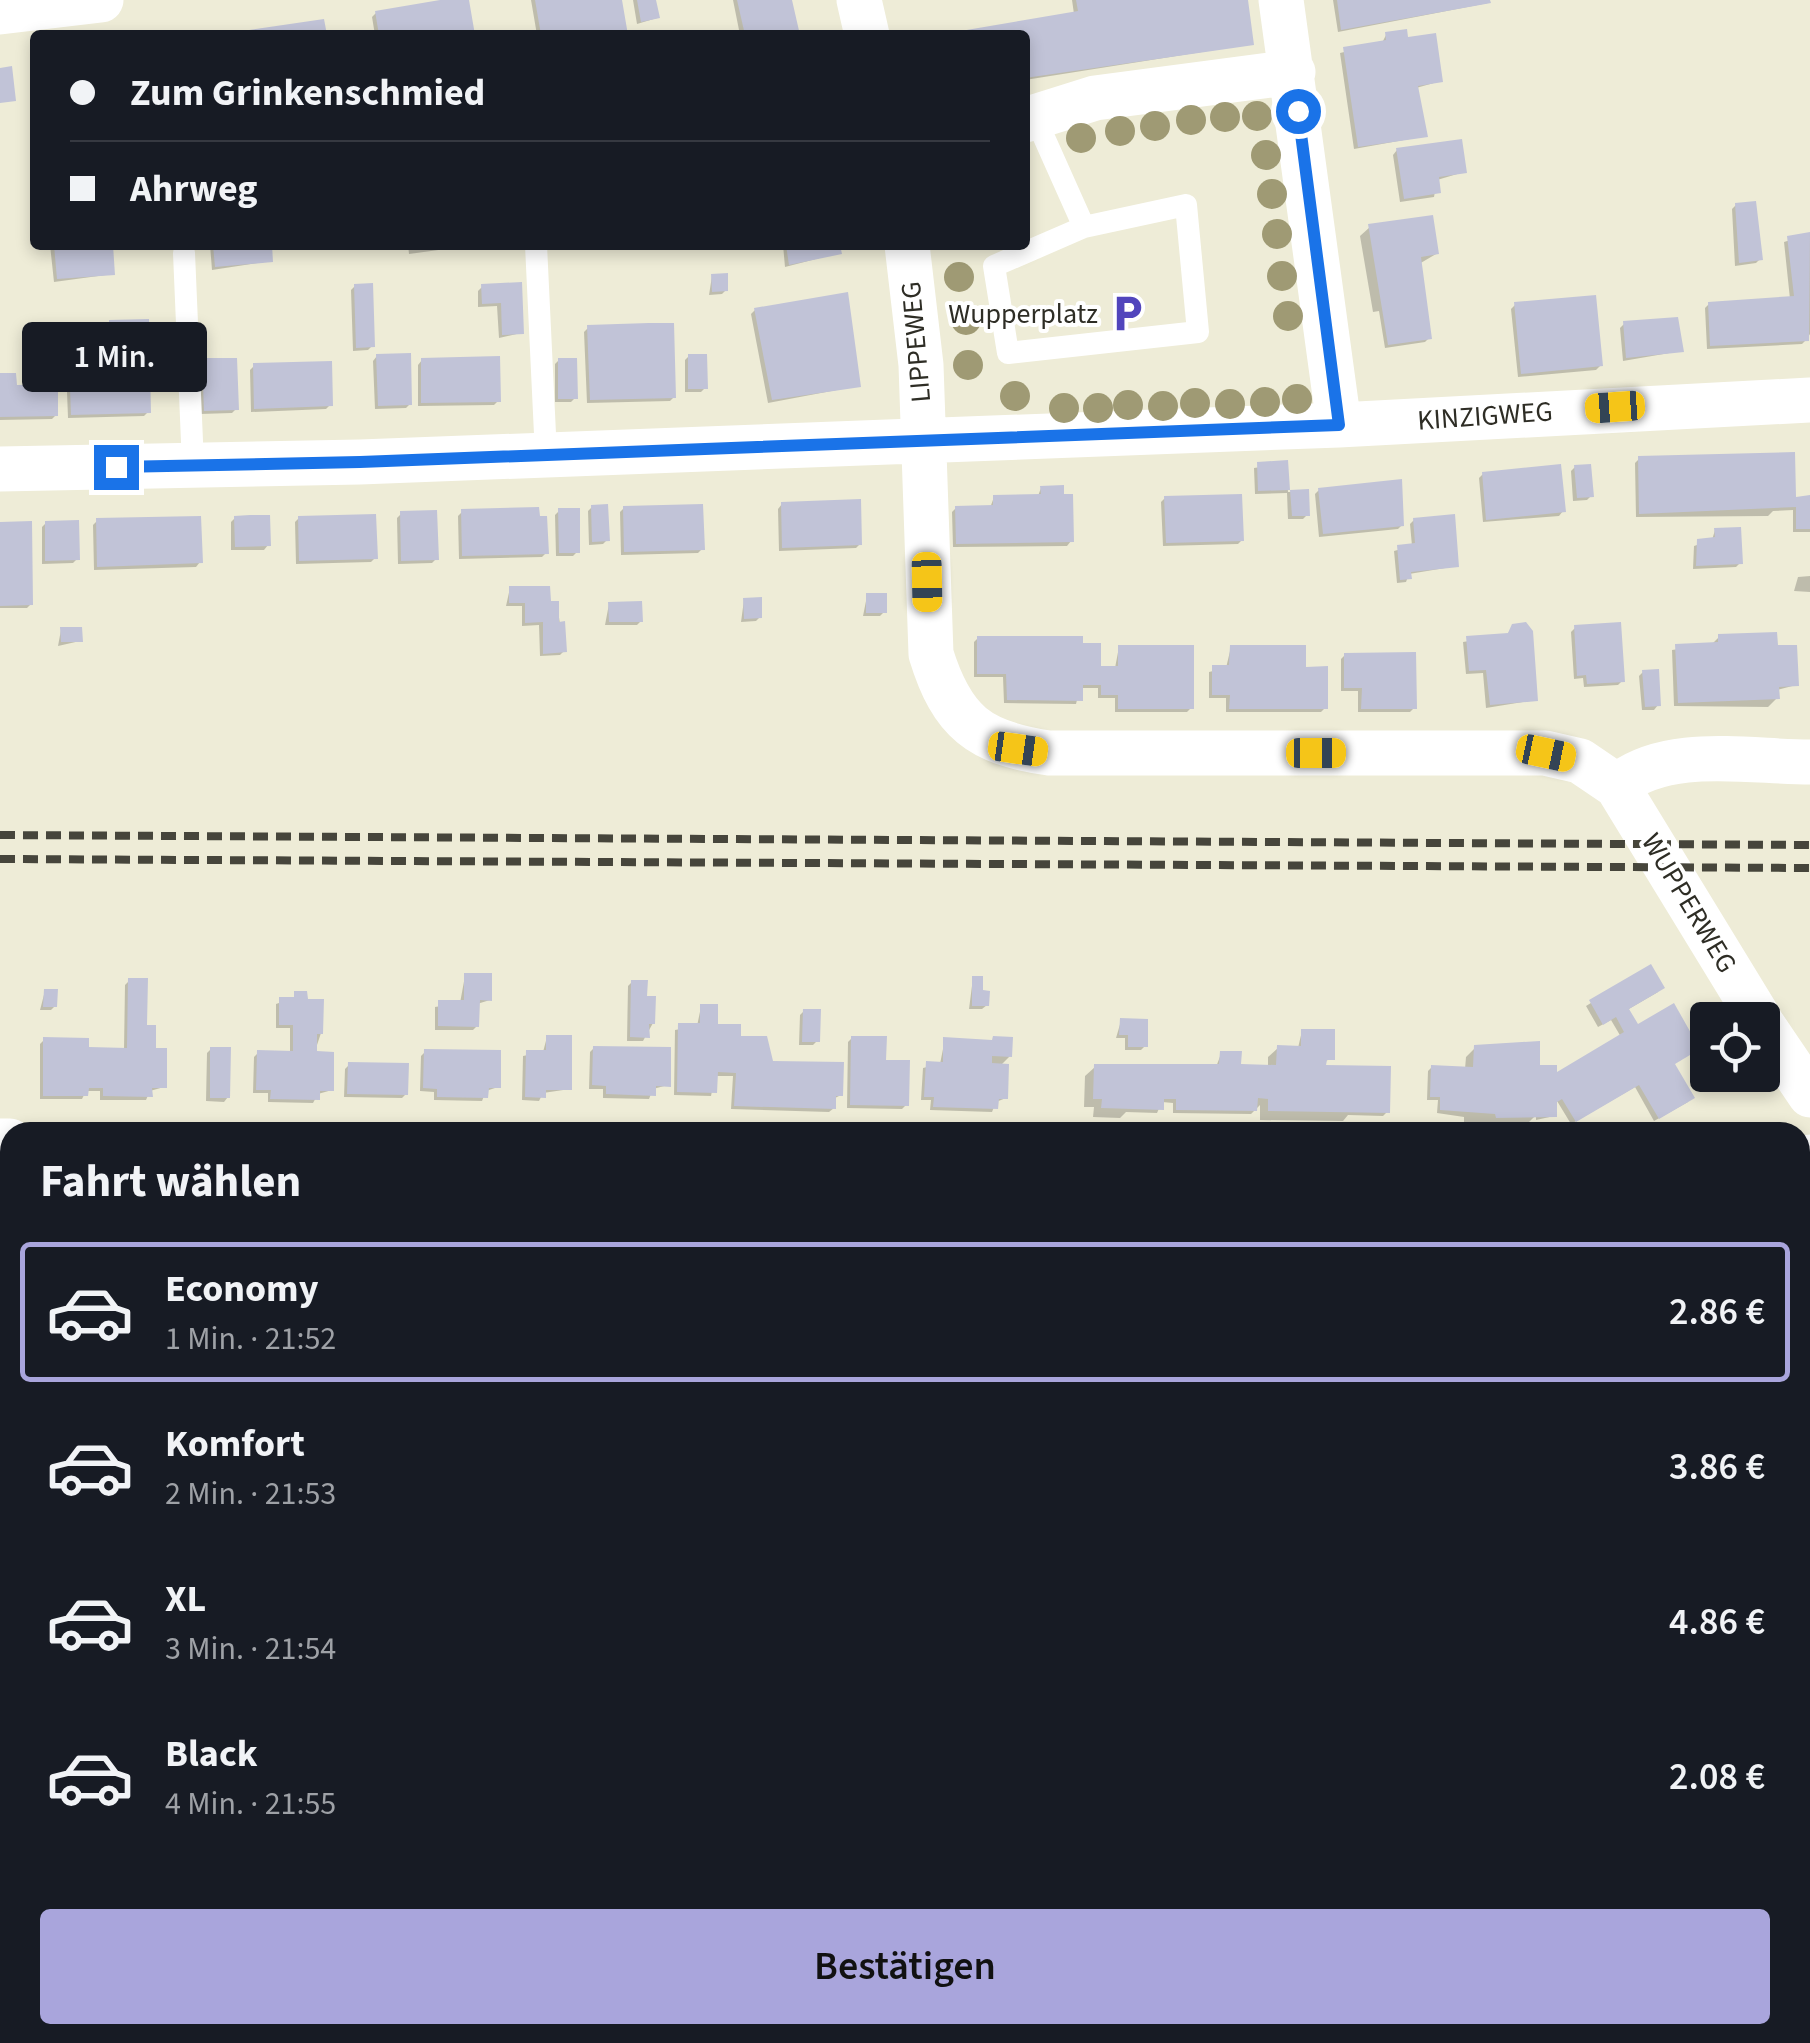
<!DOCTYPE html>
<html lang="de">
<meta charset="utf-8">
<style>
body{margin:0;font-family:"Source Sans 3",sans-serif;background:#20242c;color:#f1f3f6;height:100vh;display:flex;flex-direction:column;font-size:38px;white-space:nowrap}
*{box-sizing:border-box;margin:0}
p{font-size:32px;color:#9ea1a6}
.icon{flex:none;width:55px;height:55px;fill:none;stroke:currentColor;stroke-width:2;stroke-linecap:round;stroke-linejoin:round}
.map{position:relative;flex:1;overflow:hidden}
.sheet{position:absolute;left:0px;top:1122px;width:1810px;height:922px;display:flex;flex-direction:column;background:#171b24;border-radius:30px 30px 0 0;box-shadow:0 5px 15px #0003}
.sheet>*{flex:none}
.guide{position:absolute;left:30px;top:30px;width:1000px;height:220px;border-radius:10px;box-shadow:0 5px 15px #0003;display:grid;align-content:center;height:220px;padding:0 40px;background:#171b24}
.controls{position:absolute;left:1690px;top:1002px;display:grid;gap:20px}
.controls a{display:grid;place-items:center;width:90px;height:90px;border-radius:10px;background:#171b24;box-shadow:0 5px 15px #0003;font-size:50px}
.end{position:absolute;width:45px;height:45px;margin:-22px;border:12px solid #1a73e8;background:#fff;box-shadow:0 0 0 5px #fff}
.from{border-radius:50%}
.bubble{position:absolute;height:70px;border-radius:10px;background:#171b24;box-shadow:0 5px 15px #0003;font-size:32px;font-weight:600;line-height:70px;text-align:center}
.car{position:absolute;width:30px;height:60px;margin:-30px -15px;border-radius:12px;box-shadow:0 0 8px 2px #0007;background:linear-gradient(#f5c518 24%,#345 0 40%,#f5c518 0 76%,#345 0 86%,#f5c518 0)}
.guide b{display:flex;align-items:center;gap:35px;height:95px;font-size:38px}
.guide b+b{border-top:2px solid #363941}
.guide i{width:25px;height:25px;background:#f1f3f6}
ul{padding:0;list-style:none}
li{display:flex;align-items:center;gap:30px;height:140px;margin:0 20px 15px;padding:0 20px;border:5px solid transparent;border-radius:10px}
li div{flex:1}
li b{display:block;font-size:38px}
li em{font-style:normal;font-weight:600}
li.active{border-color:#a9a5dc}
li>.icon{width:90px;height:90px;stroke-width:1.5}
h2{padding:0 40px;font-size:45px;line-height:120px}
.action{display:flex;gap:20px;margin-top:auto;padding:20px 40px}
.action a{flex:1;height:115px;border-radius:10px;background:#a9a5dc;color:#111;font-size:40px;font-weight:600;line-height:115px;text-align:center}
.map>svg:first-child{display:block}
.green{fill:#cbc388}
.shadow{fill:#0003}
.building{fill:#c1c3d7}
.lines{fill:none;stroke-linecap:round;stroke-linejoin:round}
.lane{stroke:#fff;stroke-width:22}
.street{stroke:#fff;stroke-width:45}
.secondary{stroke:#fff;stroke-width:55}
.tram{stroke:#46453b;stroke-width:2.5}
.rail{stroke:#46453b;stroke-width:8;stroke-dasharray:15 8;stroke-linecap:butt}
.tree{fill:#9f9a74}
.route{stroke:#1a73e8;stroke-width:12}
.labels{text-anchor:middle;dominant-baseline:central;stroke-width:8;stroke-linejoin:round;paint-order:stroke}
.poi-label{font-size:28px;fill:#2e2d25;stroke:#fff;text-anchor:end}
.street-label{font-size:28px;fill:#2e2d25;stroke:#fff}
</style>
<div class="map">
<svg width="1810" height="2043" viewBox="0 0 1810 2043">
<rect width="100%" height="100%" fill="#eeecd7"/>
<path class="green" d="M0,1167h10v169l-10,-1z
M0,1665l10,4v113l-10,2z"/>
<path class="shadow" d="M466,0l6,35h-97l-3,-18 4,-4z
M531,0h89l5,35h-88z
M633,0h21l3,18 -20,6z
M733,0h57l8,35h-58z
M1072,0h173l7,44 -227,36v-45h-82l131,-21z
M1333,0h155v3l-150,29z
M1386,35l20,5 35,41 -25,7 10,48 -72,13 -14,-96 42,-10z
M34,61h1v40l-5,-36z
M1397,150l67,22 -27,8 -3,17 -34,5 -7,-47z
M1736,205l24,54 -4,4 -21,3 -3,-57z
M1370,227l66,27 -17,10 10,74 -4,4 -40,6 -6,-37 -6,1 -13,-76z
M1810,234v100l-4,6 -4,4 -95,5 -2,-41 4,-4 81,-5 -6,-57z
M50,245h60l3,29 -59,8z
M210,245h59l2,16 -59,9z
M408,245h60v1l-59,8z
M783,245h54l2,8 -54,14z
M712,276l14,14 -4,4 -13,1z
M519,285l2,48 -22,5 -2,-32 -19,1v-16l4,-4z
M355,286l17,60 -4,4 -15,1 -2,-61z
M1515,305l85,61 -4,4 -78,7 -7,-68z
M755,310l103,76 -90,17 -17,-89z
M110,322l38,90 -4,4 -76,2 -3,-79 4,-4 37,-1z
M1624,324l57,27 -58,10 -3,-33z
M588,328l86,69 -4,4 -83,2 -3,-71z
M377,356l33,48 -4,4 -31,1 -2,-48z
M689,356l16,32 -4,4h-16v-32z
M422,360l76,41 -4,4 -76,1v-41z
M559,360l16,38 -4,4h-16v-38z
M203,361l33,48 -4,4 -32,1 -1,-49z
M254,366l76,39 -4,4 -75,3 -1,-42z
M0,376l14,11 42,28 -4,4 -52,1z
M1639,459l154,41 17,-2v34h-17v-22l-20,1 -5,5 -132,1 -1,-54z
M1286,463l2,29h18l1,23 -4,4h-15l-1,-26 -32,1 -1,-26z
M1575,467l16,29 -4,4 -14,1 -2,-30z
M1483,474l80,37 -4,5 -76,6 -4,-44z
M1041,488l30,53 -4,5 -114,1 -1,-35 4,-4h34l4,-11 44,-1z
M1319,490l83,35 -4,4 -79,8 -4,-43z
M1165,498l77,42 -4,4 -75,2 -2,-44z
M782,504l78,40 -4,4 -77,3 -1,-42z
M592,507l15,33 -4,4 -14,1 -1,-34z
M624,508l78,41 -4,4 -77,2 -1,-43z
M559,511l18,41 -4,4h-17l-1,-41z
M462,512l76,6 8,35 -4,4 -83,2 -1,-43z
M401,514l35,45 -4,4 -34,1 -1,-46z
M235,518l33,27 -4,5h-33v-28z
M299,518l76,40 -4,4 -75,2 -1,-42z
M1414,520l43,46 -48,8 -3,8 -9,1 -3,-32 18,-5 -2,-22z
M97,521l103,41 -4,5 -102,3 -1,-45z
M46,523l31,36 -4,4 -31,1v-37z
M0,524l31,80 -4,4h-27z
M1715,530l25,33 -4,4 -43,2 1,-23 18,-6z
M1810,576v16l-16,-1 4,-14z
M510,588l47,16 7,47 -4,4 -20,1 -1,-31 -17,1v-20h-16z
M867,596l17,16 -4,4h-17z
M744,600l16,17 -4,4 -15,1z
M609,604l32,17 -4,4h-32z
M1513,626l23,74 -50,8 -3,-35 -17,1 -3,-32 44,-7z
M1575,628l47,53 -4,4 -34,2 -1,-9 -9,1 -3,-47z
M61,630l19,11 -22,5z
M1719,637l56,14 21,34 -19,5v8l-9,9 -94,-1 -2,-56 40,-6z
M978,638l120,30h17l4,-21 72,61 -4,4h-72v-14h-17v-10h-18l-4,16 -72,-1 -1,-26h-29v-35z
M1231,647l72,22 22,39 -4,4h-95v-14h-17v-26l17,-4z
M1345,655l69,53 -4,4h-52v-21h-17v-32z
M1643,672l15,33 -4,5h-12l-3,-34z
M1650,967l8,25 -31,18 10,18 36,36 15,38 -34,19 -19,-34 -64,37 -17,-28v20l-18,4v-5l-9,9 -63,-2v-5l-27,-4 1,-13h-11l1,-29 4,-4 33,2 1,-12 9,-9 80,28 66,-39 -10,-17 -13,7 -12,-21z
M465,976l25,24 -13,4v22l-4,4h-38v-23l25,-4z
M973,978l14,27 -5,4h-13z
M129,981l35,106 -14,4 -4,9h-46v-9h-14l-4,8h-42v-55l4,-4 42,10h38l1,-65z
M632,982l13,16 8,25 -10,18h-16l1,-55z
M45,991l10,15 -4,4h-11z
M305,994l16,39 -7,21 18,36 -14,4 -5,9 -45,-1v-9h-15l1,-36 4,-4 32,1v-26h-14v-24z
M701,1007l14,19 56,37 70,32 -8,4 1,9 -5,4 -98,-3 2,-33h-18l-4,20 -37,-1 1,-65 22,-4z
M804,1011l13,30 -4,4h-14l1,-30z
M1121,1021l24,25 -4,4h-16v-12h-9z
M1302,1031l31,28 -19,4 73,49 -4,4 -35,-1 -5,6 -83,-1v-15l-9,9 -78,-1v-10l-11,-1 -5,11 -31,-1 -6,6 -27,-1 1,-10h-10l1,-31 10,-9h121l5,-13 18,13h29v-10l10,-9h20z
M547,1037l23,52 -27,4 -4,8 -17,-1 1,-44 20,-4z
M852,1038l32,24 22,43 -4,4 -55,-1 1,-66z
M945,1039l65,17 -10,10 6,32 -10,4 -4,10 -62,-2 1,-10h-10l2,-32 17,-4z
M594,1048l74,37 -15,4 -4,10 -46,-1v-9h-14l1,-37z
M211,1049l17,48 -4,5 -18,-1 1,-48z
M425,1052l73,35 -12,4 -4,10 -48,-1v-8l-14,-1 1,-35z
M349,1065l57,29 -4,4 -58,-1 1,-28z
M52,2035h16v3l-14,5z
M1002,2035h49l-8,8h-35z
M1456,2035h12l6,8h-27z
M1571,2035h38l4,5 -52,3z"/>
<path class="building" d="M440,0h29l6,35h-96l-4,-24z
M535,0h87l6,35h-87z
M637,0h19l4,18 -19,4z
M737,0h55l8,35h-55z
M1076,0h172l6,45 -229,33v-43h-88l141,-24z
M1337,0h153l1,3 -150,27z
M324,19l3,16h-98v-2z
M1407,29l1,8 28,-4 7,49 -25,4 10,51 -70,10 -15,-100 43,-7 -1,-8z
M12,66l4,35 -16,2v-35z
M1462,139l5,34 -28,4 2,16 -37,6 -8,-51z
M1756,201l7,59 -24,3 -4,-60z
M1433,215l6,39 -18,3 11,82 -44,6 -20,-121z
M1810,232l-1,109 -99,5 -2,-44 86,-6 -7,-60z
M54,245h59l2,30 -58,4z
M213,245h59l1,17 -58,5z
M786,245h54l2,9 -53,11z
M728,273v18l-16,1 -1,-18z
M522,282l2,52 -22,1 -1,-32 -19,1 -1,-20z
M373,283l2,64 -19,1 -2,-64z
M848,292l13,95 -89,13 -18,-92z
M1596,295l7,71 -82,8 -7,-72z
M1678,317l6,35 -58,6 -3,-37z
M149,319l2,94 -80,2 -3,-82 41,-1v-12z
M649,323h25l2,75 -86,2 -3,-75z
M411,353l1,52 -34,1 -2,-52z
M688,354h19l1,35h-20z
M500,356l1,46 -80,1v-45z
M202,358h35l2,52 -35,1z
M558,358h19l1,41h-20z
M332,361l1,45 -79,3 -1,-46z
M0,373h16l1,12 41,-1v32l-58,1z
M1795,452l1,45 14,-2v34h-14v-22l-157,7 -1,-58z
M1288,460l2,30 -32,1 -1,-29z
M1561,464l5,48 -80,8 -4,-48z
M1591,464l3,33 -17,1 -3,-33z
M1402,479l2,47 -81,8 -5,-46z
M1064,485v9h9l1,48 -118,2 -1,-38 38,-1v-10l48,-1 -1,-8z
M1309,489l1,27h-18l-2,-26z
M1242,494l2,47 -78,2 -2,-47z
M861,499l1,46 -80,3 -1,-46z
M608,504l2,37 -18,1 -1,-37z
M703,504l2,46 -81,2 -1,-46z
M539,507l1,9h7l2,38 -87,2 -1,-47z
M558,508h22v45h-21z
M437,510l2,50 -38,1 -1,-50z
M376,514l2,45 -79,2 -1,-45z
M1455,514l4,53 -48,5 1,7 -12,1 -3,-35 18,-2 -2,-25z
M250,515h20l1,31 -36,1 -1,-31z
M201,516l2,47 -106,4 -1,-49z
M79,520l1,40 -35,1v-40z
M32,521l1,84 -33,1v-84z
M1741,527l2,37 -47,2 1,-27 18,-2 -1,-9z
M509,586h41l1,15h8v21l6,-1 2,31 -24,2v-32l-18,1v-20h-16z
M866,593h21v20h-21z
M762,597v21l-18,1 -1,-21z
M642,601l1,21h-34l-1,-20z
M1526,622l7,9 5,70 -48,4 -4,-35 -17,1 -3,-35 42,-3 4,-9z
M1621,622l4,60 -38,2 -1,-9 -9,1 -3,-51z
M60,627h22l1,15h-22z
M1777,632l1,13h19l2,41 -20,1 1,12 -102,4 -3,-59 43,-2v-8z
M977,636h106v7h18v23h17v-21h76v64h-76v-14h-17v-10h-18v16l-76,-1 -1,-26h-29z
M1230,645h76v22l22,-1v43h-99l1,-14h-18v-30h17z
M1416,652l1,57h-56l1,-21h-18v-35z
M1659,669l2,37 -16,1 -3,-37z
M1651,964l14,24 -36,21 9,15 36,-21 26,46 -25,15 20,34 -36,21 -20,-34 -63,37 -14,-23 -5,3v15l-61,1 -1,-4 -55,-4v-13h-10l1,-32 42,2 1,-22 66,-4v24h17v7l67,-40 -8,-15 -13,8 -14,-25z
M464,973h28v28l-12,-1 -1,27 -41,-1v-26h26z
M972,976h11v14l7,1 -1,15h-17z
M128,978h20l-1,47h9v23h11v40h-15l1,9 -50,-1v-8h-14l-1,8h-45v-59l46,1v9l38,1z
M631,980h17l-1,16h9l-1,28h-6l1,14 -20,-1z
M44,989h14l-1,18h-14z
M294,991h13l1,8h16l-1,35h-6v17l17,1v39h-14v9l-50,-1 1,-9h-15l1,-40 36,1v-26h-14v-28h15z
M700,1004h18v20h23v12h26l6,25 71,1 -1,34h-7v13l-102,-3 2,-33 -18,-1 -1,21 -40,-1 1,-69h22z
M803,1009h18l-1,33h-18z
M1120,1018l28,1v28h-20v-12h-9z
M1301,1029h34v31h-8l-1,5 65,1 -1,47 -122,-2v-12l-10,-1 -1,13 -81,-1v-11h-12v11l-63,-2 1,-9h-9l1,-35h125l1,-13h22l-1,13 35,1 1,-20 24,1z
M546,1035h26v55h-26v8l-21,-1 1,-47h20z
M851,1036h36l-1,24h24l-1,46 -59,-1z
M993,1036l20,1 -1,20 -20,-1v7l17,1 -1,35h-9l-1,10 -65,-2 1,-10h-10l2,-36 17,1v-25l49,3z
M593,1046l78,1v40l-15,-1v10l-50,-2v-8l-14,-1z
M210,1047h21l-1,51h-20z
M424,1049l77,1v38h-12l-1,10 -51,-1v-8l-14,-1z
M348,1062l61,1 -1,32 -61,-1z
M1810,1256v65l-10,7v-65z
M10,1840v68l-10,2v-68z
M1810,1982v61h-72l9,-8h53v-44z
M479,2035h88l3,8h-103z
M1567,2035h45l4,5 -59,3z"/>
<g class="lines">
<path class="lane" d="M1034,115l50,112 -90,39 14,87 190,-21 -12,-127 -102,22
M536,245l10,210
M184,253l9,212
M754,2035l7,8
M127,2043l12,-8"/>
<path class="street" d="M859,0l8,35
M1281,0l58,425
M0,12l101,-12
M1025,120l70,-22 198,-26
M907,245l14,120 10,289c21,68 48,89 118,99h496l35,8 37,25 143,234
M0,469l360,-7 979,-37 471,-25
M1617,786c50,-41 131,-24 193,-24
M1762,1024l48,71
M0,1141h10
M1800,1159l10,-2
M0,1797l10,-1
M633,2035l26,8
M865,2043l10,-8
M1681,2043l9,-8"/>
<path class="secondary" d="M0,1581l10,3
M1800,1697h10"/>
<path class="tram" d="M0,1423l10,1
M0,1442l10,1
M1800,1542l10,1
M1800,1559l10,2"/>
<path class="rail" d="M0,835l1810,10
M0,859l1810,9"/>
</g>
<g class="tree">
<circle cx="1257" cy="116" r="15"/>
<circle cx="1225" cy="117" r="15"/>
<circle cx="1191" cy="120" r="15"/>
<circle cx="1155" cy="126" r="15"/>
<circle cx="1120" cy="131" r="15"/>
<circle cx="1081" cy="138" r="15"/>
<circle cx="1266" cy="155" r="15"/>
<circle cx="1272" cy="194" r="15"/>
<circle cx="1277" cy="234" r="15"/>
<circle cx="1282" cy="276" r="15"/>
<circle cx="959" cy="277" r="15"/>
<circle cx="1288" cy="316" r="15"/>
<circle cx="966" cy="320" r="15"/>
<circle cx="968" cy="365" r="15"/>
<circle cx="1015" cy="396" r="15"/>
<circle cx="1297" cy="399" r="15"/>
<circle cx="1265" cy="402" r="15"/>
<circle cx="1195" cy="403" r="15"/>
<circle cx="1230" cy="404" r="15"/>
<circle cx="1128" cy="405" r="15"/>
<circle cx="1163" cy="406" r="15"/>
<circle cx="1064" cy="408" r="15"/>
<circle cx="1098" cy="408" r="15"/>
</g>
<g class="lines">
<path class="route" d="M116,467l244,-5 979,-37 -41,-314"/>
</g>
<defs>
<symbol id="parking-bare" viewBox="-9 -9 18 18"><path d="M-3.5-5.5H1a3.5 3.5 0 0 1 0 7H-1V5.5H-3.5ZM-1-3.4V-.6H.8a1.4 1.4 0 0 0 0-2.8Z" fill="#5145bc" stroke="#fff" stroke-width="2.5" paint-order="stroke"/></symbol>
</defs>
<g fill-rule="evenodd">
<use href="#parking-bare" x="1100" y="286" width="55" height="55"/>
</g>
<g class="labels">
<g class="poi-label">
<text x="1098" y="314">Wupperplatz</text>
</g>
<g class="street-label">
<text transform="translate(916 342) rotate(-95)">LIPPEWEG</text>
<text transform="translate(1485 416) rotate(-4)">KINZIGWEG</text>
<text transform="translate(1689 903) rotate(59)">WUPPERWEG</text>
</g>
</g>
</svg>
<div class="controls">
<a><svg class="icon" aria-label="locate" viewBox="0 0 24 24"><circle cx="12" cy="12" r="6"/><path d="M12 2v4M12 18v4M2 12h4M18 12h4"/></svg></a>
</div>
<i class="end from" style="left:1298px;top:111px"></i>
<i class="end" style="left:116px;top:467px"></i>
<div class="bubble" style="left:22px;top:322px;width:185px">1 Min.</div>
<i class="car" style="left:1615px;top:407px;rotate:266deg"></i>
<i class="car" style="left:927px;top:582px;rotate:179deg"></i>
<i class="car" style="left:1018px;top:749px;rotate:98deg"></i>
<i class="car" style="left:1316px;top:753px;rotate:90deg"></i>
<i class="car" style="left:1546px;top:753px;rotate:102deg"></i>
<div class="guide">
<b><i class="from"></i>Zum Grinkenschmied</b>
<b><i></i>Ahrweg</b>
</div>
<section class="sheet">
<h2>Fahrt wählen</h2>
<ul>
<li class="active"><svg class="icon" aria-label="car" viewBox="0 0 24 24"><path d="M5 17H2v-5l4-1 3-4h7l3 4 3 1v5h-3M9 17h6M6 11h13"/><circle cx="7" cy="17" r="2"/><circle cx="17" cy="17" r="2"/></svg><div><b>Economy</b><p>1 Min. · 21:52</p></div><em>2.86 €</em></li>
<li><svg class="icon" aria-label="car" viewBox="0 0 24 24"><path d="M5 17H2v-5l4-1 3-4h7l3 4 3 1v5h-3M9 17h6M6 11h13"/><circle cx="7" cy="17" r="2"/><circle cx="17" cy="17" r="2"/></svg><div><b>Komfort</b><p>2 Min. · 21:53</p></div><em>3.86 €</em></li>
<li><svg class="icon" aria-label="car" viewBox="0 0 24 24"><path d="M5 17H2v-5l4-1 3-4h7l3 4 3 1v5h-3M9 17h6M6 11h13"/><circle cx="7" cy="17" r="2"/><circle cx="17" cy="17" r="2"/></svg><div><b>XL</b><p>3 Min. · 21:54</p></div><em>4.86 €</em></li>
<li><svg class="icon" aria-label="car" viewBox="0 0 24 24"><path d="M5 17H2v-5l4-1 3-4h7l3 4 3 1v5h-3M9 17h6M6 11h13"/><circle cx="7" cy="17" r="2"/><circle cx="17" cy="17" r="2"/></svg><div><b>Black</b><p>4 Min. · 21:55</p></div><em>2.08 €</em></li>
</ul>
<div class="action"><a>Bestätigen</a></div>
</section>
</div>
